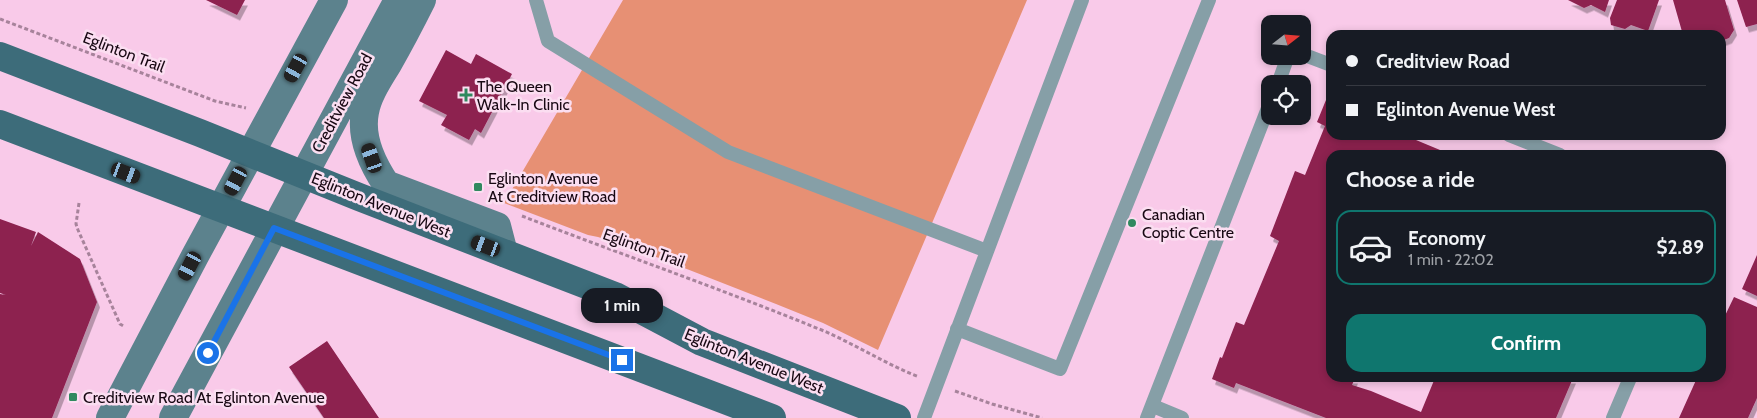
<!DOCTYPE html>
<meta charset="utf-8">
<style>
body{margin:0;font-family:Cabin,sans-serif;background:#242831;color:#f1f3f6;height:100vh;display:flex;flex-direction:column;font-size:19px;white-space:nowrap}
*{box-sizing:border-box;margin:0}
p{font-size:16px;color:#9ea1a6}
.icon{flex:none;width:28px;height:28px;fill:none;stroke:currentColor;stroke-width:2;stroke-linecap:round;stroke-linejoin:round}
.map{position:relative;flex:1;overflow:hidden}
.details{position:absolute;left:1326px;top:150px;width:400px;height:232px;display:flex;flex-direction:column;background:#171b24;border-radius:15px;box-shadow:0 2px 8px #0003}
.details>*{flex:none}
.banner{position:absolute;left:1326px;top:30px;width:400px;height:110px;border-radius:15px;box-shadow:0 2px 8px #0003;display:grid;align-content:center;height:110px;padding:0 20px;background:#171b24}
.needle{width:32px;rotate:73deg}
.fabs{position:absolute;left:1261px;top:15px;display:grid;gap:10px}
.fabs a{display:grid;place-items:center;width:50px;height:50px;border-radius:10px;background:#171b24;box-shadow:0 2px 8px #0003;font-size:25px}
.end{position:absolute;width:22px;height:22px;margin:-11px;border:6px solid #1a73e8;background:#fff;box-shadow:0 0 0 2px #fff}
.from{border-radius:50%}
.bubble{position:absolute;height:35px;border-radius:15px;background:#171b24;box-shadow:0 2px 8px #0003;font-size:16px;font-weight:700;line-height:35px;text-align:center}
.car{position:absolute;width:15px;height:30px;margin:-15px -8px;border-radius:6px;box-shadow:0 0 4px 1px #0007;background:linear-gradient(#222 24%,#8ab4d8 0 40%,#222 0 76%,#8ab4d8 0 86%,#222 0)}
.banner b{display:flex;align-items:center;gap:18px;height:48px;font-size:19px}
.banner b+b{border-top:1px solid #363941}
.banner i{width:12px;height:12px;background:#f1f3f6}
ul{padding:0;list-style:none}
li{display:flex;align-items:center;gap:15px;height:75px;margin:0 10px 8px;padding:0 10px;border:2px solid transparent;border-radius:15px}
li div{flex:1}
li b{display:block;font-size:19px}
li em{font-style:normal;font-weight:700}
li.current{border-color:#0f766e}
li>.icon{width:45px;height:45px;stroke-width:1.5}
h2{padding:0 20px;font-size:22px;line-height:60px}
.button{display:flex;gap:10px;margin-top:auto;padding:10px 20px}
.button a{flex:1;height:58px;border-radius:15px;background:#0f766e;color:#fff;font-size:20px;font-weight:700;line-height:58px;text-align:center}
.map>svg:first-child{display:block}
.green{fill:#e79074}
.building{fill:#8d204f;filter:url(#shadow)}
.lines{fill:none;stroke-linecap:round;stroke-linejoin:round}
.path{stroke:#a7839b;stroke-width:3;stroke-dasharray:4 2.5;stroke-linecap:butt}
.lane{stroke:#869fa7;stroke-width:14}
.secondary{stroke:#5c828d;stroke-width:28}
.primary{stroke:#3d6c7a;stroke-width:28}
.route{stroke:#1a73e8;stroke-width:6}
.poi-dot{fill:#30895f;stroke:#fbdef1;stroke-width:2}
.labels{text-anchor:middle;dominant-baseline:central;stroke-width:5;stroke-linejoin:round;paint-order:stroke}
.street-label{font-size:16px;fill:#180813;stroke:#fbdef1}
.poi-label{font-size:16px;fill:#180813;stroke:#fbdef1;text-anchor:start}
</style>
<div class="map">
<svg width="1757" height="418" viewBox="0 0 1757 418">
<defs>
<filter id="shadow"><feDropShadow dx="3" dy="5.5" stdDeviation="0" flood-color="#0004"/></filter>
</defs>
<rect width="100%" height="100%" fill="#f9cae9"/>
<path class="green" d="M623,0h404l-149,350 -55,-27 -47,-19 -130,-51 -48,-16 -10,-2 -84,-32z"/>
<path class="building" d="M206,0h39l-8,15z
M1568,0h41l-4,12 -14,-7 -7,3z
M1617,0h42l-11,31 -17,-6 -6,4 -14,-4 -1,-7z
M1673,0h52l9,30 -5,8 -8,3v-6h-38z
M1737,0h20v24l-11,3z
M446,50l25,14 5,-10 36,20 -31,59 -6,-4 -6,11 -28,-15 6,-10 -28,-14z
M1326,100l5,2v33h73l48,20h-121v223h24l-3,7 19,6 50,21 14,-34h138l-17,40h-230l-90,-35 -2,5 -22,-9 8,-22 2,1 14,-36 8,3 35,-84 -9,-5 25,-65 10,4 20,-49 -8,-4z
M0,219l36,13 -5,14 7,-14 42,27 17,43 -45,116h-52v-124l6,1 -6,-2z
M1757,255v41l-15,-7z
M1734,297l23,10v91l-9,20h-69l18,-40h24v-54z
M327,341l52,77h-55l-35,-51z"/>
<g class="lines">
<path class="path" d="M0,19l215,82 31,7
M79,203l-3,21 2,6 42,94 5,3
M522,216c101,39 202,74 302,115 32,14 62,33 95,46
M955,391l37,13 50,14"/>
<path class="lane" d="M536,0l12,41 180,111 259,99
M1302,54l29,11
M1278,84l10,-28
M1509,135l51,20
M957,329l103,40 149,-369
M1153,406l29,12
M924,418l158,-418
M1147,418l123,-315
M1613,418l17,-40"/>
<path class="secondary" d="M422,0c-11,22 -22,43 -34,64 -9,15 -20,31 -23,48 -5,25 7,51 21,72l111,42 7,27
M110,418l85,-162 139,-256
M173,418l225,-418"/>
<path class="primary" d="M0,56l200,77 159,64 256,99 87,46 195,76
M0,124l772,294"/>
</g>
<g class="lines">
<path class="route" d="M208,353l66,-125 348,132"/>
</g>
<g class="poi-dot">
<path d="M463.5 87.5h5v5h5v5h-5v5h-5v-5h-5v-5h5z"/>
<rect x="473" y="182" width="10" height="10" rx="2.5"/>
<circle cx="1132" cy="223" r="5"/>
<rect x="68" y="392" width="10" height="10" rx="2.5"/>
</g>
<g class="labels">
<g class="street-label">
<text transform="translate(124 52) rotate(21)">Eglinton Trail</text>
<text transform="translate(342 103) rotate(-62)">Creditview Road</text>
<text transform="translate(381 205) rotate(22)">Eglinton Avenue West</text>
<text transform="translate(644 248) rotate(20)">Eglinton Trail</text>
<text transform="translate(754 361) rotate(22)">Eglinton Avenue West</text>
</g>
<g class="poi-label">
<text x="477" y="86">The Queen<tspan x="477" dy="18">Walk-In Clinic</tspan></text>
<text x="488" y="178">Eglinton Avenue<tspan x="488" dy="18">At Creditview Road</tspan></text>
<text x="1142" y="214">Canadian<tspan x="1142" dy="18">Coptic Centre</tspan></text>
<text x="83" y="397">Creditview Road At Eglinton Avenue</text>
</g>
</g>
</svg>
<div class="fabs">
<a><svg class="needle" viewBox="-14 -14 28 28"><path d="M0-13l5 13h-10z" fill="#e53935"/><path d="M0 13l5-13h-10z" fill="#9ea1a6"/></svg></a>
<a><svg class="icon" aria-label="locate" viewBox="0 0 24 24"><circle cx="12" cy="12" r="6"/><path d="M12 2v4M12 18v4M2 12h4M18 12h4"/></svg></a>
</div>
<i class="end from" style="left:208px;top:353px"></i>
<i class="end" style="left:622px;top:360px"></i>
<div class="bubble" style="left:581px;top:288px;width:82px">1 min</div>
<i class="car" style="left:296px;top:68px;rotate:209deg"></i>
<i class="car" style="left:372px;top:158px;rotate:341deg"></i>
<i class="car" style="left:126px;top:173px;rotate:111deg"></i>
<i class="car" style="left:236px;top:181px;rotate:208deg"></i>
<i class="car" style="left:486px;top:246px;rotate:291deg"></i>
<i class="car" style="left:190px;top:266px;rotate:208deg"></i>
<div class="banner">
<b><i class="from"></i>Creditview Road</b>
<b><i></i>Eglinton Avenue West</b>
</div>
<section class="details">
<h2>Choose a ride</h2>
<ul>
<li class="current"><svg class="icon" aria-label="car" viewBox="0 0 24 24"><path d="M5 17H2v-5l4-1 3-4h7l3 4 3 1v5h-3M9 17h6M6 11h13"/><circle cx="7" cy="17" r="2"/><circle cx="17" cy="17" r="2"/></svg><div><b>Economy</b><p>1 min · 22:02</p></div><em>$2.89</em></li>
</ul>
<div class="button"><a>Confirm</a></div>
</section>
</div>
